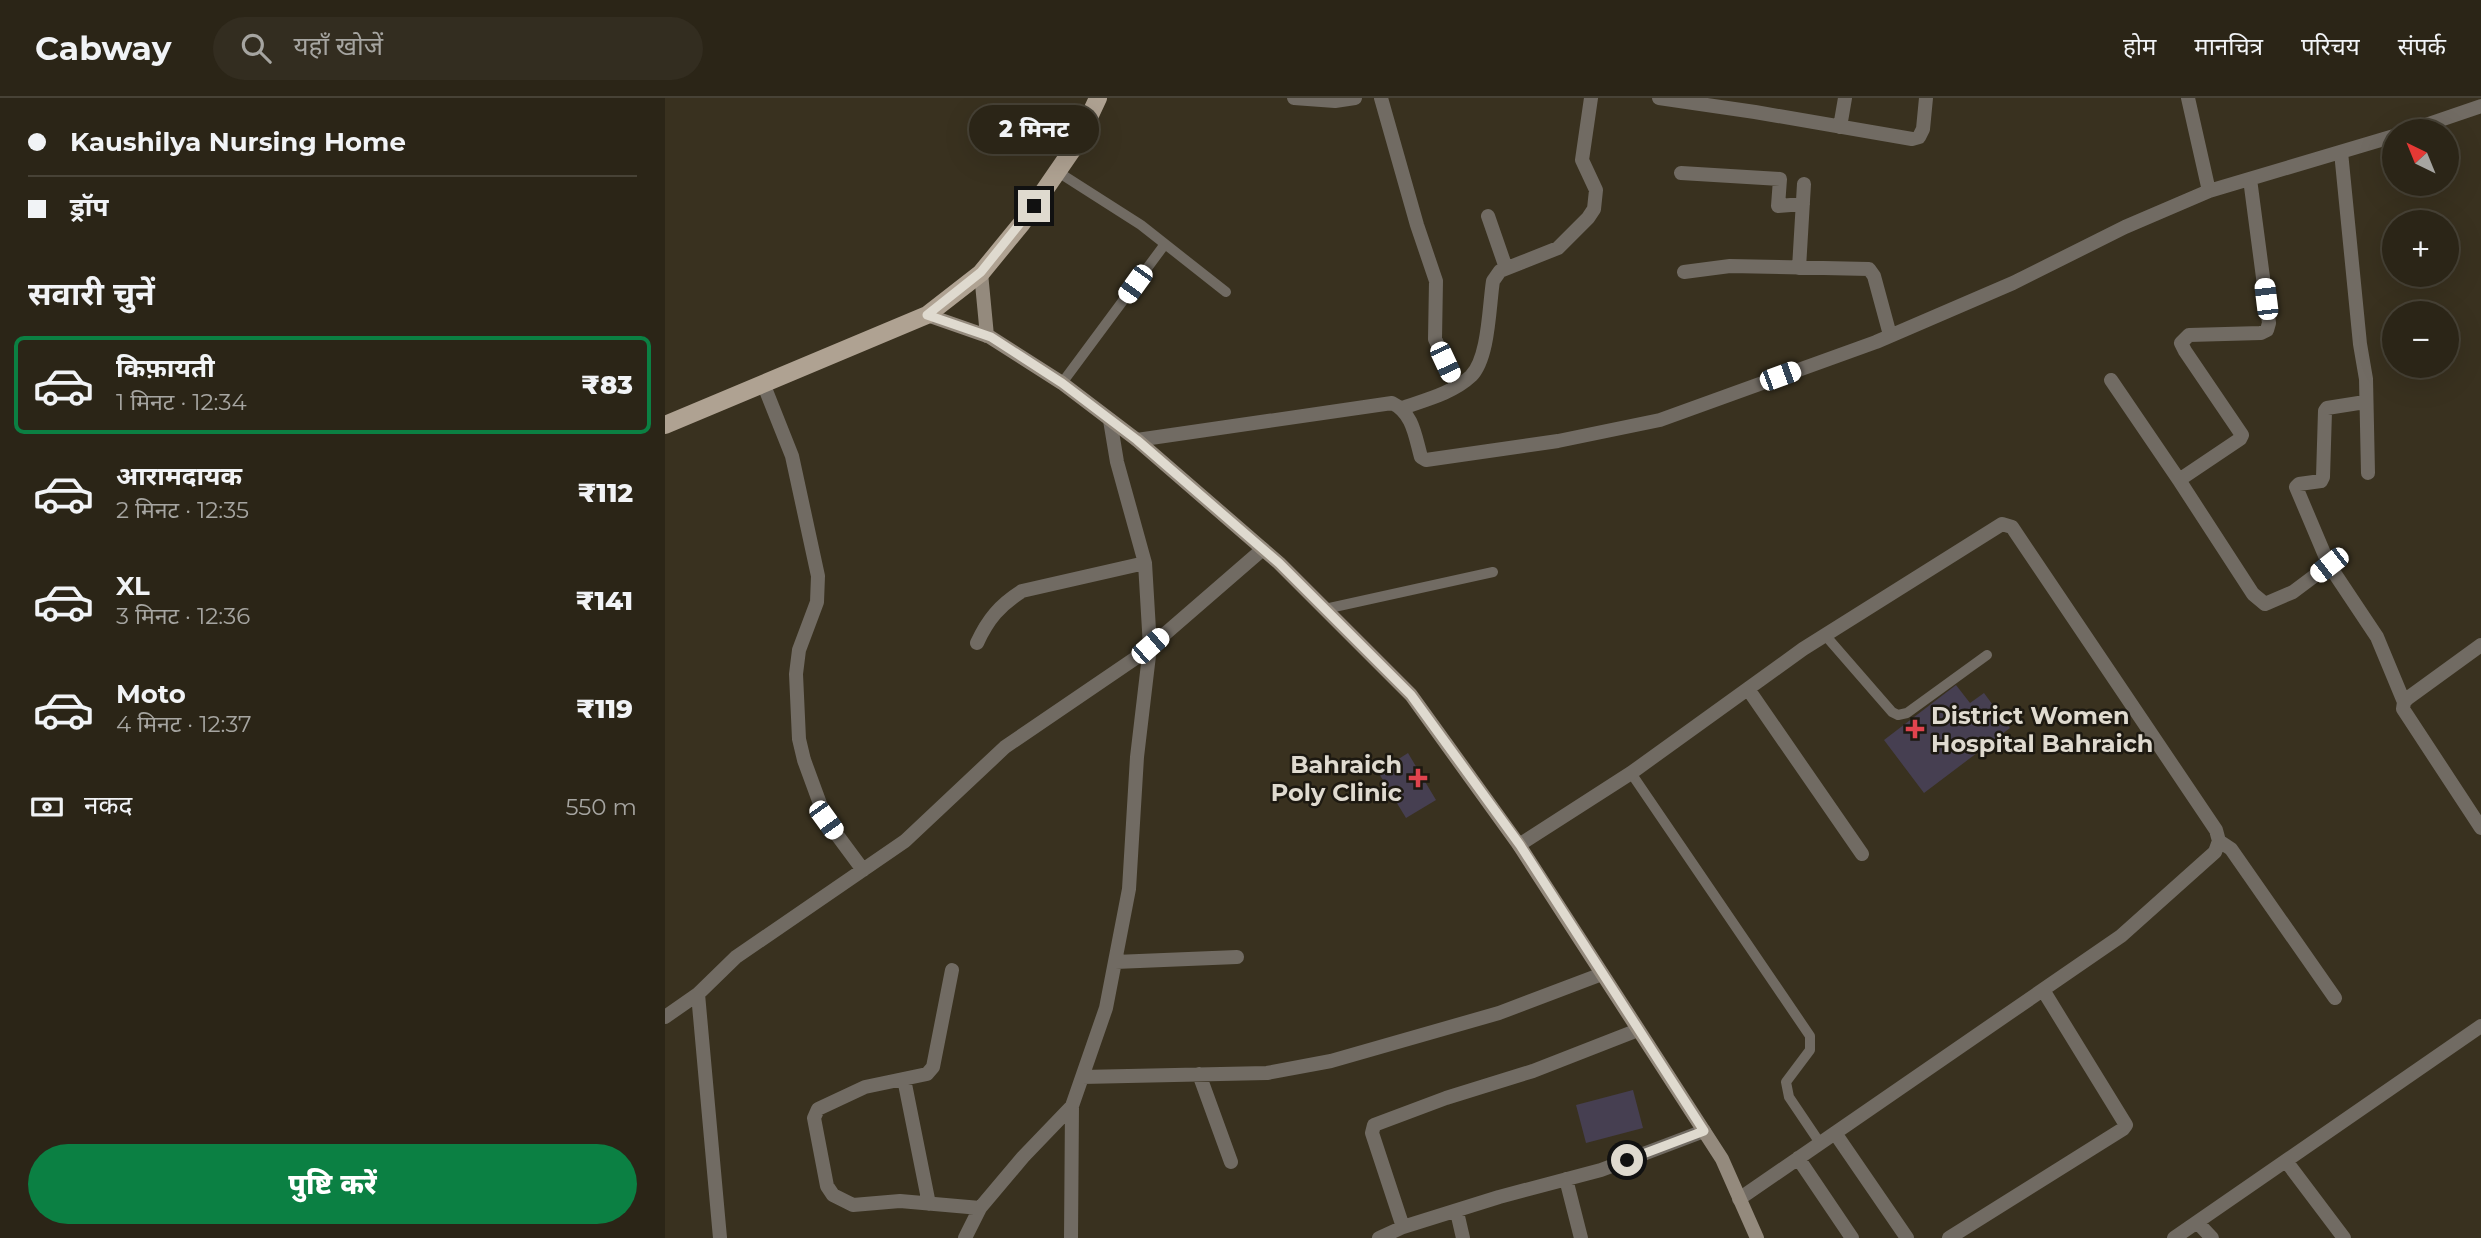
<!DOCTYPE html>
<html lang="hi">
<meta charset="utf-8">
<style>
body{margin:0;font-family:Montserrat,"Noto Sans Devanagari",sans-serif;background:#332d20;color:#f1f3f6;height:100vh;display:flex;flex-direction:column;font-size:26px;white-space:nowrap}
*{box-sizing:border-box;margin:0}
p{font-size:23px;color:#a6a5a1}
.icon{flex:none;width:38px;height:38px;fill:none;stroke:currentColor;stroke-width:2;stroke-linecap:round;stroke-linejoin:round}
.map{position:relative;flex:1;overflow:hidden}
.details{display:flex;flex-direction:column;background:#2b2517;width:665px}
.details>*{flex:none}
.hud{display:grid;align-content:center;height:154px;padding:0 28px;background:#2b2517}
.needle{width:46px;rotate:317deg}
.tools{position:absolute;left:1717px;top:21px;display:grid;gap:14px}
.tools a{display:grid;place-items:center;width:77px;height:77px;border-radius:50%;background:#2b2517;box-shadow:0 7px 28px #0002,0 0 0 2px #474236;font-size:35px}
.end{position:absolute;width:32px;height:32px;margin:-16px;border:9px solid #dfdacf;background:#111;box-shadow:0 0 0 4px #111}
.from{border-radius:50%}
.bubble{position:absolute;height:49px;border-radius:24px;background:#2b2517;box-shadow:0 7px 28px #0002,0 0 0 2px #474236;font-size:23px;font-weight:800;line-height:49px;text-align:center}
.car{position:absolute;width:21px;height:42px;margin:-21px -10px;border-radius:9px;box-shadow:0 0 5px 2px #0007;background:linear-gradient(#fff 24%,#345 0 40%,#fff 0 76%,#345 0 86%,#fff 0)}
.hud b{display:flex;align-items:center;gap:24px;height:66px;font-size:26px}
.hud b+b{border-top:2px solid #474236}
.hud i{width:18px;height:18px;background:#f1f3f6}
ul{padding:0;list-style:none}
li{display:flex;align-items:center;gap:21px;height:98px;margin:0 14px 10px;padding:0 14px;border:4px solid transparent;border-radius:10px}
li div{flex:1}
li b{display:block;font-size:26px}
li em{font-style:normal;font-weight:800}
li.current{border-color:#0b8043}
li>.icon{width:63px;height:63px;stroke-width:1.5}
h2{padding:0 28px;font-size:32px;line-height:84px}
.pay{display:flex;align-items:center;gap:18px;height:77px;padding:0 28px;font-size:26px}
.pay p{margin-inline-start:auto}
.cta{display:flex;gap:14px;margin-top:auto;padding:14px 28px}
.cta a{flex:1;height:80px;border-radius:42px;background:#0b8043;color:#fff;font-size:28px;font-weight:800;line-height:80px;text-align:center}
header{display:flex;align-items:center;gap:42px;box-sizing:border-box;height:98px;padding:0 35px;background:#2b2517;border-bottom:2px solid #474236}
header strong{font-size:33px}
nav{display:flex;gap:38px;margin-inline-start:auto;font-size:24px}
.search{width:490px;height:63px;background:#332d20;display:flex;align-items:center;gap:18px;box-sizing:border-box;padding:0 24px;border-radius:38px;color:#a6a5a1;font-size:26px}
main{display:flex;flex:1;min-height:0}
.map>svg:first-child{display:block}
.building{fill:#463f51}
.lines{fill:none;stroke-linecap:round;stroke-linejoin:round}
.service{stroke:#716b63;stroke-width:10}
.minor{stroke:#716b63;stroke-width:14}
.secondary{stroke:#948a7d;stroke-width:14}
.primary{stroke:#afa292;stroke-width:18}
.route{stroke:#dfdacf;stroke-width:9}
.health-dot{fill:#e0444e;stroke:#1d1911;stroke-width:2.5}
.labels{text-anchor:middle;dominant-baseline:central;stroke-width:5;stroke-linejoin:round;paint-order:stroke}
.poi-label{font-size:24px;font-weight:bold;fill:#dfdacf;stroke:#1d1911;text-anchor:start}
</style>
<header>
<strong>Cabway</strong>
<div class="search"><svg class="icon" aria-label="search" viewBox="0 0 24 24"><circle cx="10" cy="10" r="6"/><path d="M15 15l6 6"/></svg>यहाँ खोजें</div>
<nav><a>होम</a><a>मानचित्र</a><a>परिचय</a><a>संपर्क</a></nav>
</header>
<main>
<section class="details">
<div class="hud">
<b><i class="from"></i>Kaushilya Nursing Home</b>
<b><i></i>ड्रॉप</b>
</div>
<h2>सवारी चुनें</h2>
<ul>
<li class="current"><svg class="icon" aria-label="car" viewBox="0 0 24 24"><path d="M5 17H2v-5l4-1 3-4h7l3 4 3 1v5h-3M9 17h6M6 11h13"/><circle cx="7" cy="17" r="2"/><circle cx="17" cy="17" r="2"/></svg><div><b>किफ़ायती</b><p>1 मिनट · 12:34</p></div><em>₹83</em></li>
<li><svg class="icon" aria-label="car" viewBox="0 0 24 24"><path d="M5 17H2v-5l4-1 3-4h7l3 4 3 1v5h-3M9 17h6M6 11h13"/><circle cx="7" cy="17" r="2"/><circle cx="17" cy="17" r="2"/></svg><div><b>आरामदायक</b><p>2 मिनट · 12:35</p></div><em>₹112</em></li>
<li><svg class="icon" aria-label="car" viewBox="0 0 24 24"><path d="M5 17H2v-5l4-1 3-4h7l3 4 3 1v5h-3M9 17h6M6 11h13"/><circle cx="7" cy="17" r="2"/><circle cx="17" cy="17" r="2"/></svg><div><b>XL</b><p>3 मिनट · 12:36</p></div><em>₹141</em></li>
<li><svg class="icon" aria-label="car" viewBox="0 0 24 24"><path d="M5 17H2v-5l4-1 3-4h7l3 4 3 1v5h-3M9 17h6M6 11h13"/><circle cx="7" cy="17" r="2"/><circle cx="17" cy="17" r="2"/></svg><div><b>Moto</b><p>4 मिनट · 12:37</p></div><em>₹119</em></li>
</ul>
<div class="pay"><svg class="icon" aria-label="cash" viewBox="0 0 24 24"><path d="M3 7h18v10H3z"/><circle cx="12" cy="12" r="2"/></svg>नकद<p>550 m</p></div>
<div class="cta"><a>पुष्टि करें</a></div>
</section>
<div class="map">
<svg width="1816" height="1140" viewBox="0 0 1816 1140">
<rect width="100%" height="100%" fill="#39311f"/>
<path class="building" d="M1291,587l14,18 14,-10 26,35 -86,65 -40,-53z
M743,655l28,47 -30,18 -28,-46z
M968,992l10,38 -57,15 -10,-38z"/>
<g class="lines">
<path class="service" d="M393,74l83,53 85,67
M397,285l103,-139
M660,511l168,-37
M1160,537l67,77 6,3 9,-2 80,-58
M966,675l179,263v14l-24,32 3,15 31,46"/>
<path class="minor" d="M629,0l41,3 20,-3
M716,0l36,127 19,56 -1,58 22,47
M994,0l96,14 157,27 7,-2 4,-8 3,-31
M1175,29l5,-29
M1743,33l73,-25
M1676,54l19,192 6,35 2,94
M1016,75l99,6 -2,27 25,-2
M1544,93l185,-55
M823,118l18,52
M1134,170l5,-84
M1019,174l46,-6 139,3 5,7 16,59
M1446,282l68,100 74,114 12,10 28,-12 36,-27
M98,285l29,73 26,120 -1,26 -18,48 -3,24 3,65 5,21 22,60 37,50
M1700,304l-38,6 -2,3 -2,66 -2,4 -22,3 -3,3 33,78 48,72 27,65
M737,310c23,-8 51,-15 69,-32 18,-18 18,-70 22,-95l7,-10 58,-23 30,-30 6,-9 2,-19 -14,-30 9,-62
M472,342l255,-37c21,10 23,33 29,54l5,3 132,-19 102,-21 216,-78 137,-59 112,-56 84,-36 -21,-93
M1514,382l61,-41 2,-4 -57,-84 -4,-8 8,-8 72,-2 6,-3 2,-7 -19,-144
M312,545c11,-24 23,-38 45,-52l123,-28
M1816,547l-73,53 -4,4 -1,7 78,119
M1083,591l114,165
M1554,743l12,8 104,149
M854,747l112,-72 172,-124 199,-125 10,3 204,303 3,11 -4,11 -94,84 -382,263
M450,864l122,-5
M287,872l-19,97 -6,7 -62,13 -47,22 -4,9 13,68 6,9 20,10 47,-4 80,7
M33,896l22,244
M0,919l33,-23 38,-37 169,-116 100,-94 138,-94 120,-104
M534,976l32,88
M417,979l185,-4 64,-12 168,-48 103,-39
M239,981l25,125
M1170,1035l72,105
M1133,1060l54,80
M1621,1063l58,77
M901,1081l15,59
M792,1114l6,26
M1532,1124l15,16
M738,1129l-31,-94 2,-8 72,-27 87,-27 105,-41
M300,1140l15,-30 43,-51 49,-51 34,-98 23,-119 8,-132 13,-110 -5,-84 -28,-101 -7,-42
M406,1140l1,-132
M714,1140l24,-11 96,-30 102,-27 103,-39
M1284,1140l174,-109 3,-4 -83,-135
M1509,1140l307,-212"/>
<path class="secondary" d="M316,175l6,63
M262,217l63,22 72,46 75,57 142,123 132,132 108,150 203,314 35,79"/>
<path class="primary" d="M0,327l262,-110 54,-42 41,-50 55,-80 21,-45"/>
</g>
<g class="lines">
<path class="route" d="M369,108l-53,66 -54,43 64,22 71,46 75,57 142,123 132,132 109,150 184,286 -77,29"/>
</g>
<g class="health-dot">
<path d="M1246.5 620.5h7v7h7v7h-7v7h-7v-7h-7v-7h7z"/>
<path d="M749.5 669.5h7v7h7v7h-7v7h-7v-7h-7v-7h7z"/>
</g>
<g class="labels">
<g class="poi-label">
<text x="1266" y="617">District Women<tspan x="1266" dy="28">Hospital Bahraich</tspan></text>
<text x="737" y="666" text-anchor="end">Bahraich<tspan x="737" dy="28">Poly Clinic</tspan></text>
</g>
</g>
</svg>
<div class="tools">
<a><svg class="needle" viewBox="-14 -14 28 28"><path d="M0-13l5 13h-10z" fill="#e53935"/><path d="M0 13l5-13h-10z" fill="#a6a5a1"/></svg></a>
<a>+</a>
<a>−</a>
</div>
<i class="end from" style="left:962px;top:1062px"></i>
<i class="end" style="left:369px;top:108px"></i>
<div class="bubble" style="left:304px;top:7px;width:130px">2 मिनट</div>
<i class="car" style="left:470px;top:186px;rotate:216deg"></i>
<i class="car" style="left:1601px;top:201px;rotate:353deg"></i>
<i class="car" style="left:780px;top:264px;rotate:155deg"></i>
<i class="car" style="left:1115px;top:278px;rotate:70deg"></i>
<i class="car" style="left:1664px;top:467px;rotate:232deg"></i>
<i class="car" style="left:485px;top:548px;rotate:49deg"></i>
<i class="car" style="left:161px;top:722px;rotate:144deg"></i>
</div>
</main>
